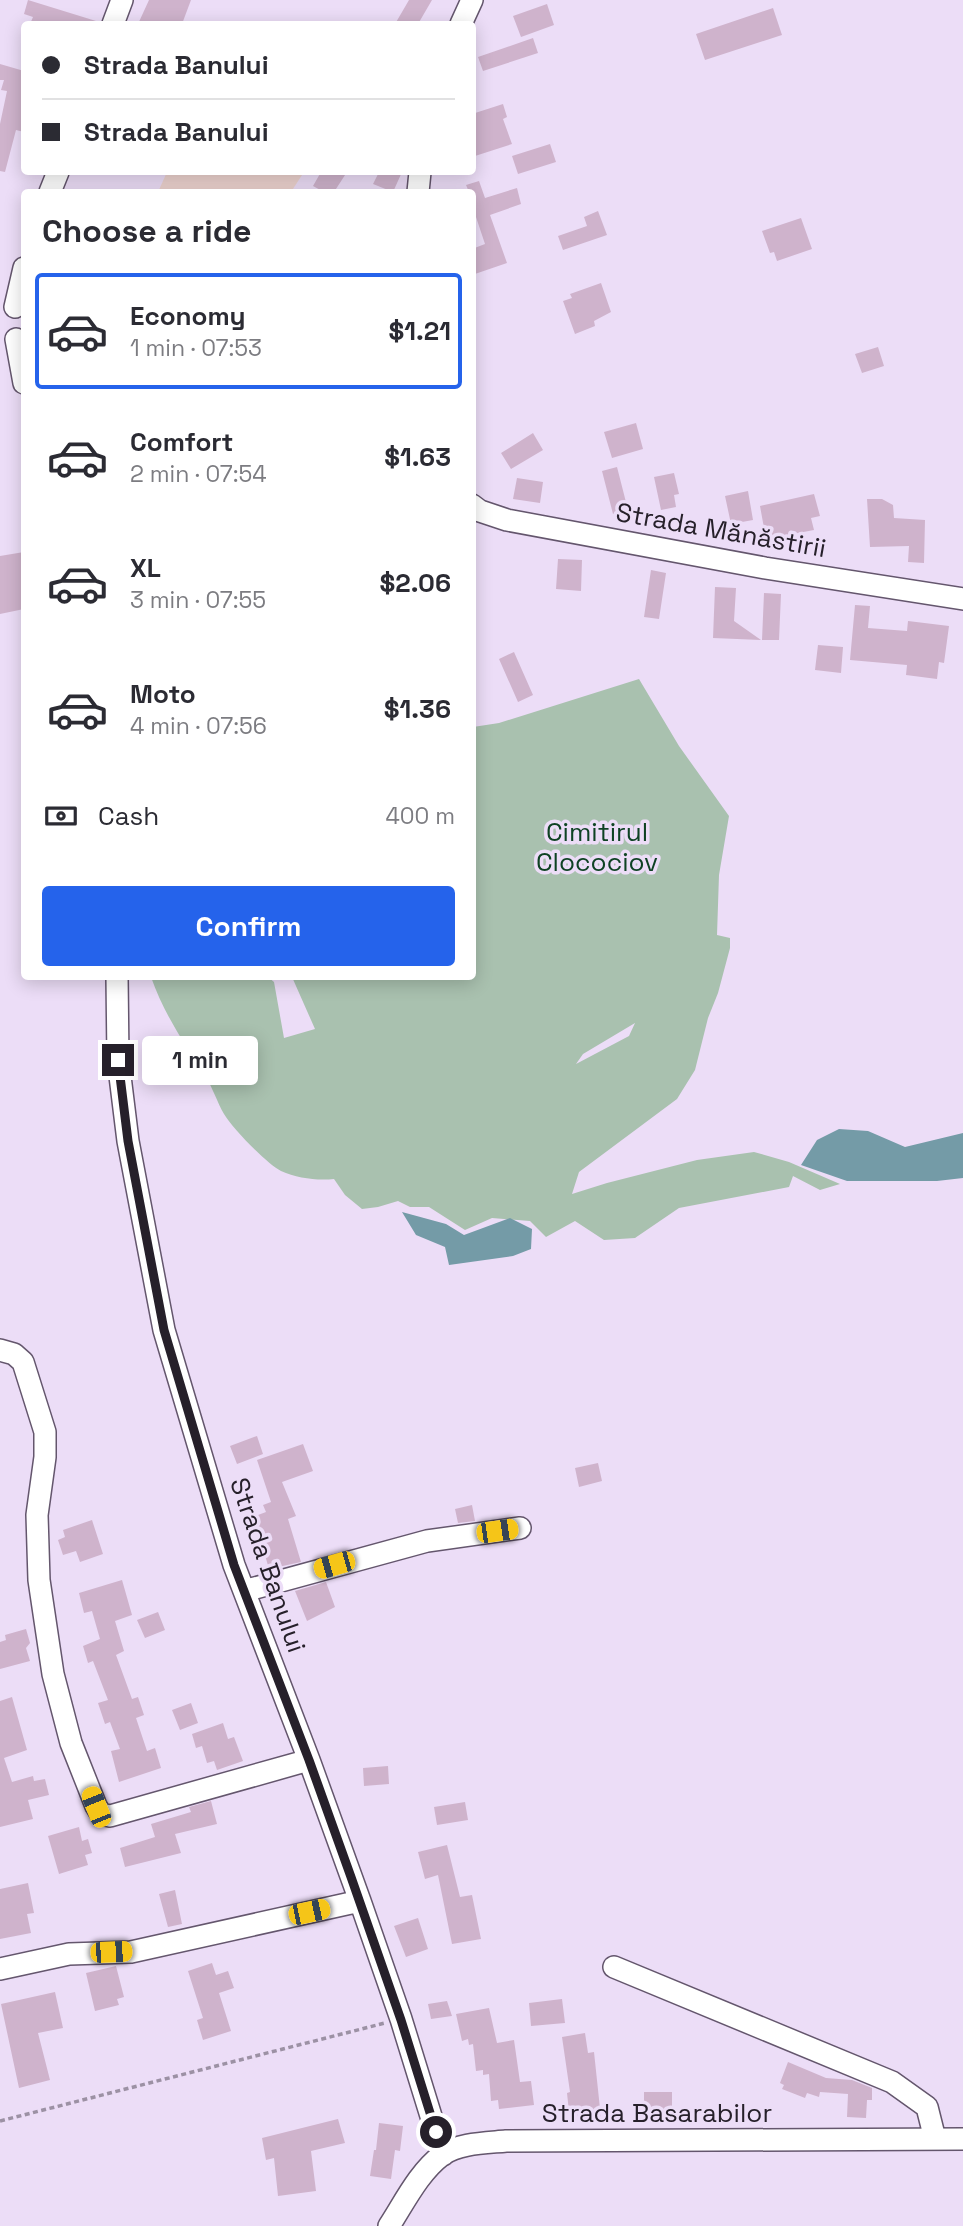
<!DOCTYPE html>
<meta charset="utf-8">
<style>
body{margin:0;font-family:"Space Grotesk",sans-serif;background:#f2f2f3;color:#2b2b33;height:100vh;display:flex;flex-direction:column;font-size:26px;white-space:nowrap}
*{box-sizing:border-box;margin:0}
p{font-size:23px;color:#7c7c81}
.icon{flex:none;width:38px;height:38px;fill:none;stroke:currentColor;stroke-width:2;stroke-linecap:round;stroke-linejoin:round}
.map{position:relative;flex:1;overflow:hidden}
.side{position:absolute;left:21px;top:189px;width:455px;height:791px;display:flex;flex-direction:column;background:#fff;border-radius:7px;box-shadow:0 4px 18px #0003}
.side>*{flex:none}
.hud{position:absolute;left:21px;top:21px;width:455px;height:154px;border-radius:7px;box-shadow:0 4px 18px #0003;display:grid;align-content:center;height:154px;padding:0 21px;background:#fff}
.end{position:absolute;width:32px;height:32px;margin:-16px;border:9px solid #26202a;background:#fff;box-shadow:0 0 0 4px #fff}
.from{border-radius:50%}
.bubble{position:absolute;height:49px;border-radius:7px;background:#fff;box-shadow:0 4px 18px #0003;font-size:23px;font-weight:700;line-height:49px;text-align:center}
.car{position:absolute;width:21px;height:42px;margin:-21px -10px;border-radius:9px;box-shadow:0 0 5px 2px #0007;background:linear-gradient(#f5c518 24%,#345 0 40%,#f5c518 0 76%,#345 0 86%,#f5c518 0)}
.hud b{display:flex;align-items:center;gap:24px;height:66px;font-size:26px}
.hud b+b{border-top:2px solid #e1e1e2}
.hud i{width:18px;height:18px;background:#2b2b33}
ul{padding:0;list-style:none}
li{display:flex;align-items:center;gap:21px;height:116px;margin:0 14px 10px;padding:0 7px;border:4px solid transparent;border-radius:7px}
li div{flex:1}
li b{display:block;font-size:26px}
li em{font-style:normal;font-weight:700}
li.current{border-color:#2563eb}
li>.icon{width:63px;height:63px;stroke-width:1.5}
h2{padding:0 21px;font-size:32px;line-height:84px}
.pay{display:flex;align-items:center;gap:18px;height:77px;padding:0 21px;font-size:26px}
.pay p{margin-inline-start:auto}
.primary-button{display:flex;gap:14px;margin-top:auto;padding:14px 21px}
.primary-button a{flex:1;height:80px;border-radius:7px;background:#2563eb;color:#fff;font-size:28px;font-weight:700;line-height:80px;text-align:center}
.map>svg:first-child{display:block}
.education{fill:#edd3cf}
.green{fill:#a9c1af;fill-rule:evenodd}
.water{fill:#749ba7}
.building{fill:#cfb3cc}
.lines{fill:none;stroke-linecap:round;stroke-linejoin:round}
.minor-casing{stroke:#64566d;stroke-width:24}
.path{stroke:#9c91a4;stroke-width:3.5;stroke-dasharray:5 3.5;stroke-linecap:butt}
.minor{stroke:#fff;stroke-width:21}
.route{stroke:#26202a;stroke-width:9}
.labels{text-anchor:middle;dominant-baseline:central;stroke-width:7;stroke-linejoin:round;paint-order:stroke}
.street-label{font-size:26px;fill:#26202a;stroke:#ecddf7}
.park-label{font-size:26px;fill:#0e4223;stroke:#ecddf7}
</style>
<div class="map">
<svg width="963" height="2226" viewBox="0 0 963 2226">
<rect width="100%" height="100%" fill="#ecddf7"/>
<path class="education" d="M167,172h137l-13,20h-133z"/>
<path class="green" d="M639,679l40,67 50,70 -10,59 -2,60 13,3v10l-12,45 -10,25 -13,52 -18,29 -98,73 -7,22 35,-11 90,-23 57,-8 35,10 51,22 -20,6 -27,-14 -4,11 -110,21 -44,30 -31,2 -29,-19 -29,16 -16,-16 -38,-3 -27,12 -36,-23h-19l-12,-6 -20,6 -16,2 -17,-14 -11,-16c-17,2 -37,-1 -53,-8 -13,-6 -49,-43 -57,-57 -7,-12 -11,-26 -19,-38 -21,-33 -41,-62 -54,-99h117l6,5 10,56 31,-9 -23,-52 180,-1 1,-249 26,-4zM635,1023l-6,13 -53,28 7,-10z"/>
<path class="water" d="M839,1129l29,2 37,16 58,-14v45l-26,3h-90l-46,-16 16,-25z
M402,1212l44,12 18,11 46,-17 22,11 -1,20 -18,7 -64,9 -4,-18 -29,-12z"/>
<path class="building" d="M28,0l68,21 -1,3h-65l3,-7 -9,-3z
M149,0h42l-9,24h-44z
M409,0h23l-14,24h-23z
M547,4l7,21 -33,12 -8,-21z
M773,8l9,27 -77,25 -9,-26z
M533,38l5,15 -55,18 -5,-14z
M0,64l24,7v61l-8,-2 -11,42 -5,-1v-47l7,-33 -6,-1 3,-10h-4z
M503,104l4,13 -4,2 9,25 -37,12 -3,-8v-34z
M550,144l6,18 -38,12 -6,-18z
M321,172h26l-13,20h-10l-11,-6z
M379,172h23l-9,20 -20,-8z
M479,181l6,17 32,-10 4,16 -31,11 17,48 -35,12v-26l13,-5 -13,-39v-13h-3l-3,-7z
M598,211l9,24 -44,15 -5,-14 29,-10 -3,-9z
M801,218l11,31 -35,12 -3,-9 -4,1 -8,-22z
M601,283l10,29 -17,9 1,5 -20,8 -12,-33 9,-3 -2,-4z
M878,347l6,19 -22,7 -7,-19z
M636,423l7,26 -31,9 -8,-26z
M533,433l10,17 -32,19 -10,-16z
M617,467l11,43 -15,4 -11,-43z
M674,473l5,21 -5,1 2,12 -15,3 -7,-33z
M517,478l26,4 -3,21 -27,-4z
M748,491l5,29 -22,4 -6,-28z
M814,494l6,22 -9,2 3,12 -48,9 -6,-33z
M867,499h15l11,6 1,13 31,2 -1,43 -16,-1 1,-16 -39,1z
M24,552v57l-24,5v-58z
M558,559l24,1 -1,31 -25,-2z
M651,570l15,3 -7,46 -15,-2z
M715,587l21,1 -2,33 27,19 -48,-2z
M764,593l17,1 -2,46h-17z
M855,605l15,1 -2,22 39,3 1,-10 41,5 -5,37 -5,-1 -2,17 -31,-4 1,-10 -57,-5z
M818,645l25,2 -2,26 -26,-3z
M514,652l19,43 -15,7 -19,-43z
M257,1436l6,18 -26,10 -7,-18z
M303,1444l10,27 -31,11 14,34 -8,3 13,43 -32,7 -11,-38 -3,1 -5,-14 16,-6 -3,-7 8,-3 -14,-42z
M598,1463l4,18 -23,6 -4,-19z
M472,1505l3,16 -17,2 -3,-14z
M92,1520l11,34 -23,8 -4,-11 -13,4 -5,-15 7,-3 -2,-7z
M122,1580l10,35 -17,6 9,30 -8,4 16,44 6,-2 6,18 -8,3 11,33 8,-3 6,20 -42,14 -8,-31 9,-2 -10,-27 -5,2 -7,-21 10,-3 -15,-39 -5,2 -5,-17 17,-7 -8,-28 -8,2 -5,-20z
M326,1582l9,25 -28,14 -12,-30z
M158,1612l7,18 -20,8 -8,-18z
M26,1629l4,14 -4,5 4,13 -30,8v-27l6,-2 -1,-5z
M12,1697l15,53 -23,8 8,24 21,-6 1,5 11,-2 4,16 -21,5 5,19 -33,8v-126z
M191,1703l7,20 -18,7 -8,-20z
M223,1723l5,16 6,-2 9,24 -26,9 -3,-9 -7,2 -5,-17 -6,2 -4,-14z
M388,1766l1,18 -25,2 -1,-18z
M211,1801l6,23 -42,10 6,19 -56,14 -5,-19 35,-11 -4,-13 40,-12 -2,-5z
M465,1802l3,18 -31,5 -3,-18z
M79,1827l3,14 6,-2 4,14 -7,2 3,10 -29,9 -11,-38z
M447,1845l13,52 12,-2 9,44 -29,5 -14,-69 -13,4 -7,-27z
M28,1883l6,30 -7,1 4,19 -31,6v-50z
M175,1890l7,34 -14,3 -9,-33z
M418,1918l10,31 -22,8 -12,-31z
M212,1963l4,12 12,-4 6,17 -15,5 12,38 -28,9 -6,-20 6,-2 -15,-47z
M116,1966l8,31 -7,2 2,6 -24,6 -9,-38z
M55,1992l8,36 -25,5 12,47 -31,8 -18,-84z
M562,1999l3,24 -34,3 -2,-23z
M447,2001l5,15 -21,3 -3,-15z
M489,2008l8,35 17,-3 6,42 11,-1 3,24 -35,4 -1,-9 -7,1 -2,-27 -6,1v-5l-7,1 -3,-27 -4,1 -1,-6 -6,2 -6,-27z
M585,2033l3,20 6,-1 7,66 -31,3 -3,-28 3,-1 -8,-55z
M788,2062l38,16 26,2 20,8v12h-5l-1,18 -19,-1 1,-23 -28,-2 -1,5 -12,-4 -2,5 -23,-9 2,-4 -4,-2z
M644,2092h28v27l-28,1z
M338,2119l7,24 -34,8 5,40 -38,5 -4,-38 -8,2 -4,-22z
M379,2123l24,3 -3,25 -5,-1 -4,29 -21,-3 4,-26h2z"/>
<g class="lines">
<defs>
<path id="minor" d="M113,24l9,-24
M461,24l11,-24
M50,192l8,-20
M418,192l2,-20
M15,307l9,-39
M16,339l8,44
M472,505l8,6 27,9 258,48 198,31
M117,976l1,84 10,81 36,189 70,235 75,195 51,141 41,118 42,136
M0,1350l14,4 9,8 22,70v25l-8,58 2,65 14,94 18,69 25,63 5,8 9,2 199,-56
M244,1591l183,-50 93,-13
M614,1967l278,115 35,25 8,32
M0,1969l69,-15 62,-2 229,-51
M389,2226c15,-23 30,-54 53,-71 17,-12 43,-12 64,-14l457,-2"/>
</defs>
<use href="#minor" class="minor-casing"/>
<path class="path" d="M0,2121l385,-98"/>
<use href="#minor" class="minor"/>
</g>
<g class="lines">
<path class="route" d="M118,1060l10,81 36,189 70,235 75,195 42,117 50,143 35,112"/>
</g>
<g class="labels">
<g class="street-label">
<text transform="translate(721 530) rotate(10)">Strada Mănăstirii</text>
<text transform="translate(268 1565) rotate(71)">Strada Banului</text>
<text x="657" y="2113">Strada Basarabilor</text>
</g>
<g class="park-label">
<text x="597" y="832">Cimitirul<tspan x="597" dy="30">Clocociov</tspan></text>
</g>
</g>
</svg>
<i class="end from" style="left:436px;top:2132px"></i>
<i class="end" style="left:118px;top:1060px"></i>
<div class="bubble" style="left:142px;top:1036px;width:116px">1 min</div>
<i class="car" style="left:497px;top:1531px;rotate:82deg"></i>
<i class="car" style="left:334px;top:1565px;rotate:254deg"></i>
<i class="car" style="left:96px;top:1807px;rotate:338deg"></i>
<i class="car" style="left:309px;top:1912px;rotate:78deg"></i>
<i class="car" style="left:111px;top:1952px;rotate:88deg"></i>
<div class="hud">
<b><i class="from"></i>Strada Banului</b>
<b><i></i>Strada Banului</b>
</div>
<section class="side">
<h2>Choose a ride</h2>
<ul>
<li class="current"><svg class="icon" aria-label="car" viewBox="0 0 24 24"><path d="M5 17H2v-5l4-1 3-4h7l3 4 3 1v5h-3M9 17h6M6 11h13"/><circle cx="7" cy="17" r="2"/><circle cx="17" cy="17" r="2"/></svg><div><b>Economy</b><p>1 min · 07:53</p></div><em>$1.21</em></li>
<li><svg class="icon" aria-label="car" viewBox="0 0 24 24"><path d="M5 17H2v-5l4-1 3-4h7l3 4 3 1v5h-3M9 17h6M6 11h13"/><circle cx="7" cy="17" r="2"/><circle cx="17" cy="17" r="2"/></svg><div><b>Comfort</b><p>2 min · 07:54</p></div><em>$1.63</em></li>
<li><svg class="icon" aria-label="car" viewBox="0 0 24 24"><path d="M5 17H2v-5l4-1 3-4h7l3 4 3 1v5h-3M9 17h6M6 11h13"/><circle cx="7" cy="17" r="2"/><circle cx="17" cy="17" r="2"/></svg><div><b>XL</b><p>3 min · 07:55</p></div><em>$2.06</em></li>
<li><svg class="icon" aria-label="car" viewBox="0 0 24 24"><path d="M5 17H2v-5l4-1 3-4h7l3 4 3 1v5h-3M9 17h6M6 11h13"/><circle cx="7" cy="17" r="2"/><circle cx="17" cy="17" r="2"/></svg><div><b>Moto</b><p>4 min · 07:56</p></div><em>$1.36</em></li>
</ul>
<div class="pay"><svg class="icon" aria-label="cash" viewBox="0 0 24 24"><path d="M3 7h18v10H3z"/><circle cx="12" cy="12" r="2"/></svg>Cash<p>400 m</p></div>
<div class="primary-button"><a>Confirm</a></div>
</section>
</div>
